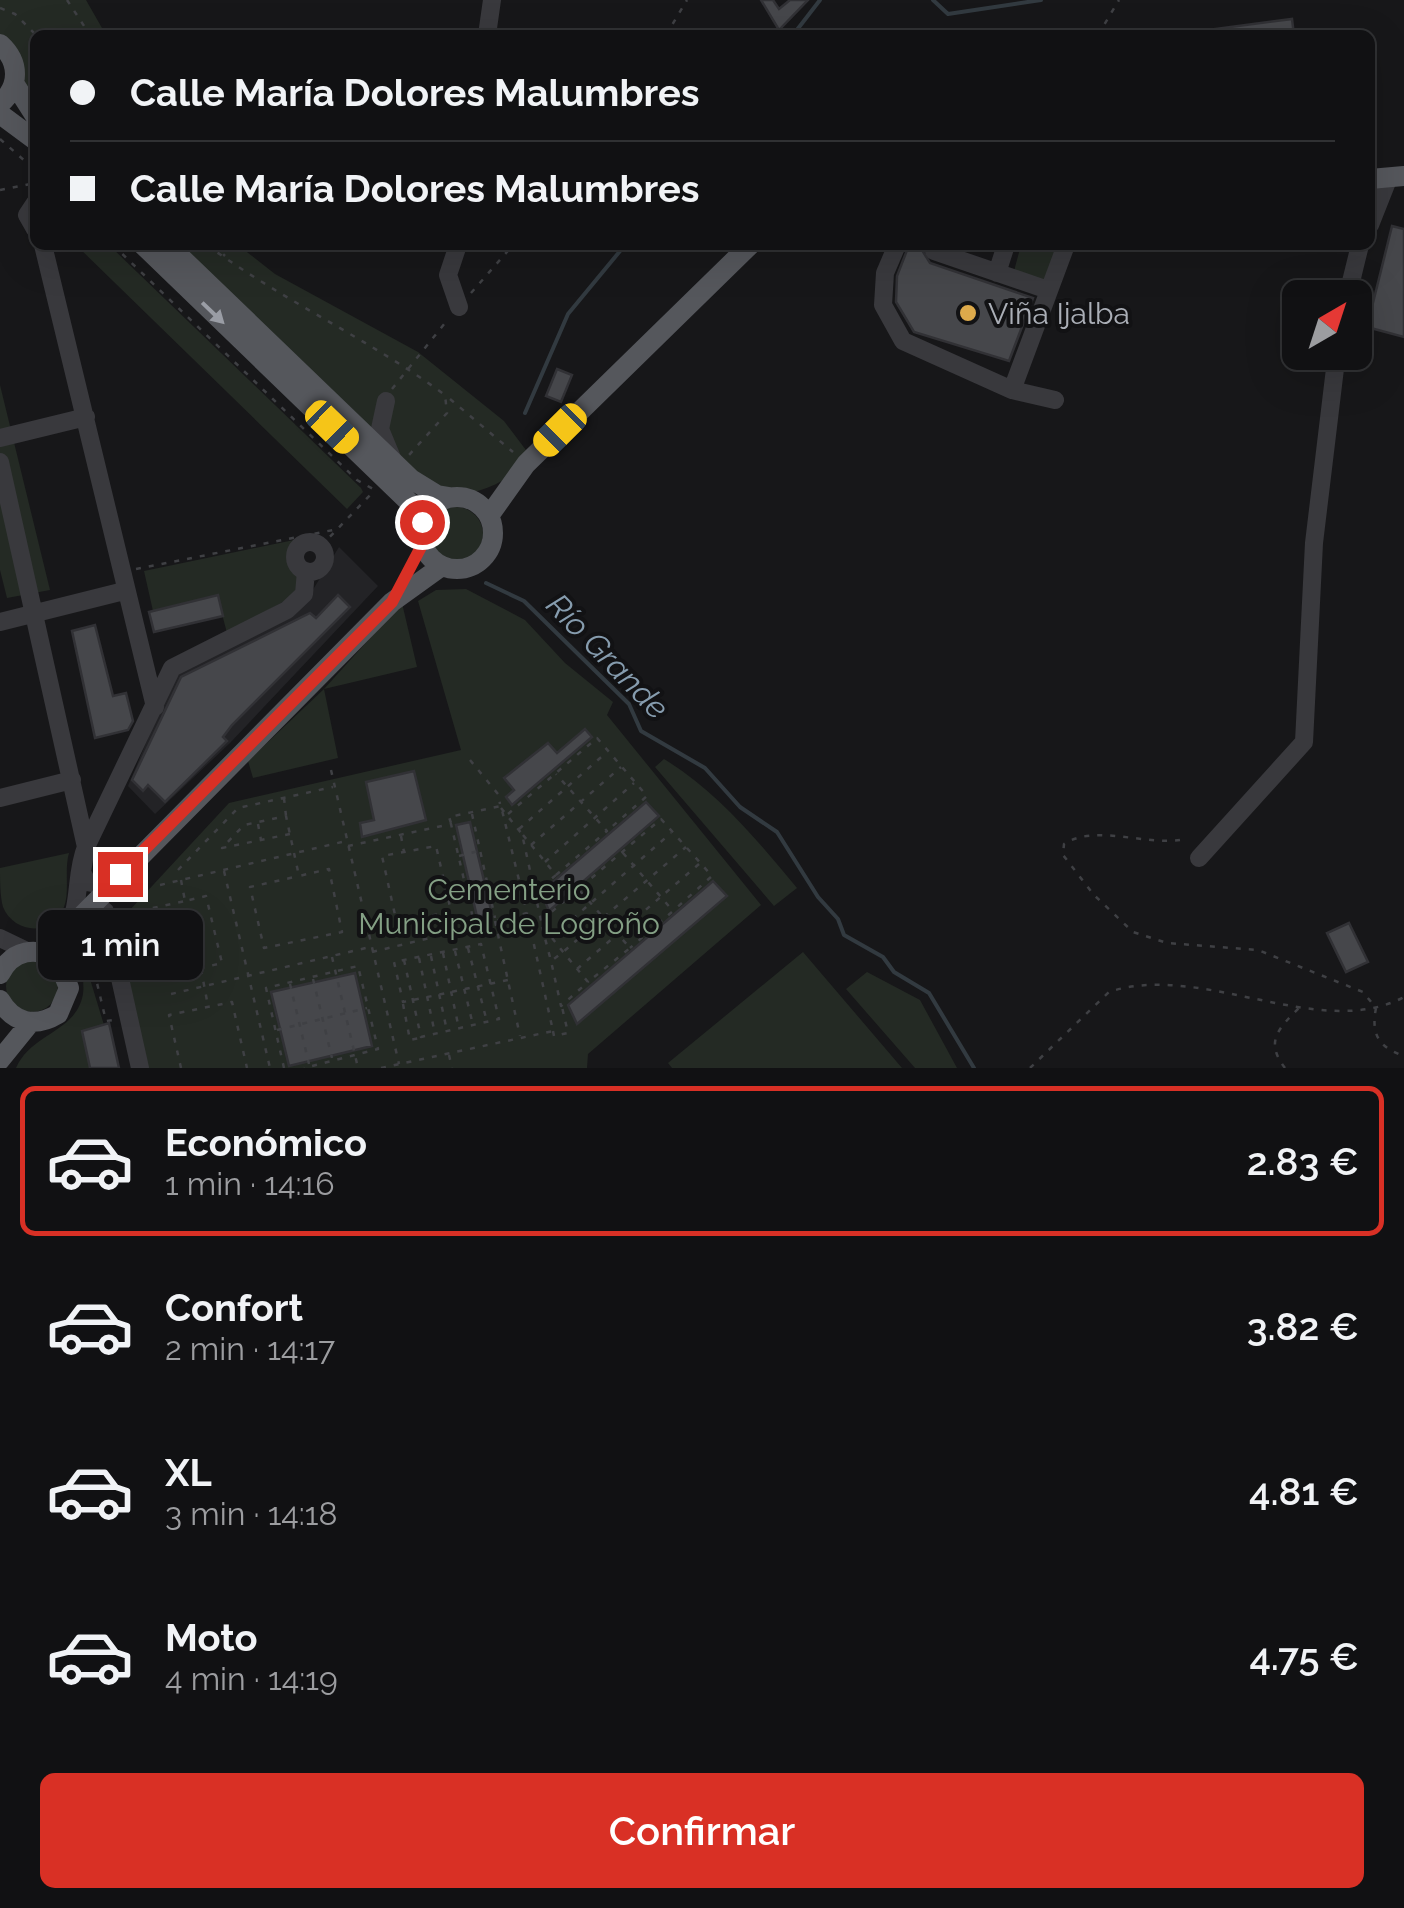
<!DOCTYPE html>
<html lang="es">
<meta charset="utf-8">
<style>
body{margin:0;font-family:Raleway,sans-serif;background:#1e1f21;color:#f1f3f6;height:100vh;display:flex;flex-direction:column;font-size:38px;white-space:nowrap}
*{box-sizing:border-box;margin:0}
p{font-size:32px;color:#9c9da0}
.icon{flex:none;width:55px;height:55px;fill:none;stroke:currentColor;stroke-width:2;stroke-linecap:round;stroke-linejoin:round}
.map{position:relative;height:1068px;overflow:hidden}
.panel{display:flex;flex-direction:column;background:#111113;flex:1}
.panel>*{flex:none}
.top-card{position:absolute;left:30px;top:30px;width:1345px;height:220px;border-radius:15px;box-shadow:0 10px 40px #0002,0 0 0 2px #303133;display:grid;align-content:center;height:220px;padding:0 40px;background:#111113}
.needle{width:65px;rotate:39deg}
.fabs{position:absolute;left:1282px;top:280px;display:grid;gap:20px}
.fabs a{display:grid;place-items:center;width:90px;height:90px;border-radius:15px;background:#111113;box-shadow:0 10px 40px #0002,0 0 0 2px #303133;font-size:50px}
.end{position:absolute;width:45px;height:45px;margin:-22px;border:12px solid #d93025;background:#fff;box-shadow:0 0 0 5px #fff}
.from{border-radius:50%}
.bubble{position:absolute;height:70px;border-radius:15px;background:#111113;box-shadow:0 10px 40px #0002,0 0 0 2px #303133;font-size:32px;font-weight:600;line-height:70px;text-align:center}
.car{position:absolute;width:30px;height:60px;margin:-30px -15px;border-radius:12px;box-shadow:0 0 8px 2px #0007;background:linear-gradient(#f5c518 24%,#345 0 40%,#f5c518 0 76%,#345 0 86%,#f5c518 0)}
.top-card b{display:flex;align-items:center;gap:35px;height:95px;font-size:38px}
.top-card b+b{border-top:2px solid #303133}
.top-card i{width:25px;height:25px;background:#f1f3f6}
ul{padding:18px 0 0;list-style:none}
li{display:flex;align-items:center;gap:30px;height:150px;margin:0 20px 15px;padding:0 20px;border:5px solid transparent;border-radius:15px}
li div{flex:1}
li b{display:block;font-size:38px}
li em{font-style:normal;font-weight:600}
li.active{border-color:#d93025}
li>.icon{width:90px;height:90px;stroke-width:1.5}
.primary-button{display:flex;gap:20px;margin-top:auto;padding:20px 40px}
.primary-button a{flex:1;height:115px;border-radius:15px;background:#d93025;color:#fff;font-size:40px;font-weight:600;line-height:115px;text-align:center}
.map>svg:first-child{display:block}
.built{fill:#232326}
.green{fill:#242a24}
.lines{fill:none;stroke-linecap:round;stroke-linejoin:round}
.stream{stroke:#323a40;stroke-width:4}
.building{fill:#46474b;stroke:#313135;stroke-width:2.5}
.path{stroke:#3f4044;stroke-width:2.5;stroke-dasharray:5 8;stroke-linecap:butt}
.minor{stroke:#39393d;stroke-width:18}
.major{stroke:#55575c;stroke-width:20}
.oneway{fill:#9a9da5}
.route{stroke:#d93025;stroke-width:12}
.poi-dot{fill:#ddaa4b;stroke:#121214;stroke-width:4}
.labels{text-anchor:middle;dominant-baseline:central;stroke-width:8;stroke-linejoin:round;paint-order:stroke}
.poi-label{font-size:30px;fill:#abafb7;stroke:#121214;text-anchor:start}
.park-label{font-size:30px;fill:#84a085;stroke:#121214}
.water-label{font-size:32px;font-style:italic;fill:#869cae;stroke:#121214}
</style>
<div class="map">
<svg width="1404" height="1068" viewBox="0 0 1404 1068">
<rect width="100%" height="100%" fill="#171719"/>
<path class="built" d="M339,547l39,39 -148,157 -75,71 -27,-28 43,-103 18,-19 114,-58z"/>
<path class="green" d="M0,0h86l20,35h-71v81l-35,-71z
M76,245h33l252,243 2,4 -16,17z
M168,245h70l37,29 143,78 86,69 28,37c-28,27 -57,39 -95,37z
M1021,245h38l-15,36 -30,-10z
M0,385l50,205 -43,8 -7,-28z
M429 534a27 27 0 1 1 54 0a27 27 0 1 1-54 0Z
M294,540l-4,13 10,33 -10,12 -63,35 -10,-38 -64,16 -9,-40z
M466,589l59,31 40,43 48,39 -6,13 154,190 -173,149 -1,14h-439l-33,-142 114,-123 232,-53 -43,-149 18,-11z
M402,603l15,64 -93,22 14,69 -85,20 -5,-17 76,-72z
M664,759c53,32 94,82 133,129l-23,18 -119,-139z
M69,853c-5,17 1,39 -5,54 -11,30 -50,27 -61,0 -3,-11 -3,-27 -3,-39z
M80,946l24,79 -22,6 8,37h-74c16,-36 60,-35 67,-74 2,-15 -4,-32 -3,-48z
M803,952l99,116h-230l-4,-5z
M6 986a26 26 0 1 1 52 0a26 26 0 1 1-52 0Z
M867,972l53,28 37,68h-42l-69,-79z"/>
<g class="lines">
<path class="stream" d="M933,0l15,14 93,-14
M793,35l27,-35
M525,413l43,-99 57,-69
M486,583l38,18 105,103 12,27 64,37 35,39 37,25 41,65 20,22 6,16 39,22 11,15 35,21 45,75"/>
</g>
<path class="building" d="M761,0h12l6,9 11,-9h18l-29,30z
M1292,19l2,16h-78l-1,-6z
M1392,226l12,3v108l-37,-10z
M909,245l13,5 8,13 103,35 -24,63 -95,-29 -18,-30 1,-26z
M557,369l15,6 -11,27 -15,-6z
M218,595l5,21 -69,16 -5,-20z
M338,595l12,12 -118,118 -9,12 4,4 -62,61 -17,-17 -5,6 -11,-11 49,-103 129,-64 6,5z
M95,625l18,71 13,-3 7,28 -5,9 -33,8 -23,-107z
M585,729l7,8 -80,68 -6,-8 8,-7 -10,-12 44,-35 9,10z
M414,771l12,49 -64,17 -2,-14 14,-3 -8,-38z
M646,802l13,14 -110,95 -8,-19z
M470,822l22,92 -15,3 -21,-92z
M713,881l14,15 -150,128 -9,-19z
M1349,923l19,39 -22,10 -19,-39z
M355,973l17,73 -83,20 -18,-74z
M109,1023l10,45h-29l-8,-37z"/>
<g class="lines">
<path class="path" d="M67,0l23,35
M0,8l15,6 21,21
M666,35l21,-35
M1098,35l21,-35
M0,139l35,31
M0,190l35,-7
M113,245l244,235 16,9
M207,245c76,56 162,94 238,150l2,18 -38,42
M214,245l11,11
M471,293l42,-48
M392,389l57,-71
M450,399l63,53
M321,546l54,-56
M136,569l202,-40
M470,760l28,34 2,10
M331,770l68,294
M284,798l2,18
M501,808l21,26 20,91c15,20 31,39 46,57l-27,24 -10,-45 12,-9 123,-105
M472,814l23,104
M508,814l89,-76 50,58 -40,35
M451,823l-2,-6 52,-11 26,107 -51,13
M258,824l3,16
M519,829l88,-77
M290,834l-68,14 22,-23 42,-9 13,60 30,-7 13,63 -78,16 -14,-61 49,-11
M523,835l33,40 -19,16
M401,836l3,16 32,-6 15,65 -54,13 -15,-68 22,-4
M1180,840c-38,5 -85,-16 -116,4l-1,11 31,40 39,37 34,11 91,7 105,42 13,16c-5,26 2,39 28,48
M531,845l90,-78
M348,846l103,-22 24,103 -103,25
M623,853l50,58 -43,37
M459,856l19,-5
M545,862l89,-79
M178,870l60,-62 95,-21
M224,871l46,197
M556,875l51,-44 -51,-57
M181,880l4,21 21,-5 16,67 -59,14 -15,-68 37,-8
M160,885l186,-44
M580,891l50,57 -42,34
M542,920l119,-101 51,57 -39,35
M495,921l25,115
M542,927l9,34
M96,936l-8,9 18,76 7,-1
M553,936l118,-103
M468,948l19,74
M455,951l18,74
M443,953l16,76
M431,956l16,75
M332,957l26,111
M419,958l16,76
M404,960l17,77 78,-18 -18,-75 -87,18 9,40 10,-2 95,-20
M201,969l7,37
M577,969l122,-105
M313,979l19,79
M290,984l19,80
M171,994l199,-47
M403,1004l7,36 10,-2
M277,1030l90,-22
M553,1031l1,5 14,-3 -6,-26
M449,1055l3,13
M181,1068l-12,-53 63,-13 15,66
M284,1068l-18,-80 92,-22 20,83 -74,19
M381,1068l172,-37 -26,-118
M1030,1068l79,-76c92,-31 211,50 295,5
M1285,1068c-21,-27 -6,-40 16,-62"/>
<path class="minor" d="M487,35l5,-35
M35,203l-8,12 8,14
M1370,225l19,-48
M43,245l112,462
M458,245l-10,30 11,32
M897,245l-12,28 -2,32 20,36 109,49 43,10
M936,245l-2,6 114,39
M997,273l9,-28
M1347,298l13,-53
M1012,390l54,-145
M386,401l-6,28 12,29
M0,438l86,-21
M0,462l86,385c-11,27 -5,56 -18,82
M295 557a15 15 0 1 1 30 0a15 15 0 1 1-30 0Z
M0,622l124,-31
M0,798l72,-18
M1199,858l105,-116 10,-199 23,-191
M116,877l-14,8 -15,-3 -5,-10 4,-25 86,-179 115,-58 17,-16 2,-23
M105,911l35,157
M0,938l27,13"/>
<path class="major" d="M0,44c20,18 20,42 0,60
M14,83l21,33
M0,114l35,26
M1370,179l34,-3
M143,245l266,257 13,20
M168,245l243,234 26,16 12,2
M421 533a36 36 0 1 1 72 0a36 36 0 1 1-72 0Z
M489,516l37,-52 224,-219
M45,953l347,-351 50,-36
M0,974c12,-24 37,-29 58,-13l11,27 -11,26c-23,14 -45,9 -58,-14
M0,1060l30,-37"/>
</g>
<defs><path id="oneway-solid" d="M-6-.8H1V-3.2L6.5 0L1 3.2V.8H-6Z" transform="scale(2.5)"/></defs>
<use class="oneway" href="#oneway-solid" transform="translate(213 313) rotate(44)"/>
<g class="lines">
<path class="route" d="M120,874l272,-272 30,-57v-23"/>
</g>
<circle class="poi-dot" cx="968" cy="313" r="10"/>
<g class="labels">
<g class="poi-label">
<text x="988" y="313">Viña Ijalba</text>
</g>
<g class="park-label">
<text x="509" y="889">Cementerio<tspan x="509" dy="34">Municipal de Logroño</tspan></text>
</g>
<g class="water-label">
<text transform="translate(608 656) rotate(46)">Río Grande</text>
</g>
</g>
</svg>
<div class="fabs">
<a><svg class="needle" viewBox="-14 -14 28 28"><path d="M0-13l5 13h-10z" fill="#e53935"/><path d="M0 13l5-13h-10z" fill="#9c9da0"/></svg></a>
</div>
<i class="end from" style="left:422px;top:522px"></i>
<i class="end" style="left:120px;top:874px"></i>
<div class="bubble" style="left:38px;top:910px;width:165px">1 min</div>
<i class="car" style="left:332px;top:427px;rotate:134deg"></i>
<i class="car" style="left:560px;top:430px;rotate:225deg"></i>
<div class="top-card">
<b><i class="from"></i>Calle María Dolores Malumbres</b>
<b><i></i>Calle María Dolores Malumbres</b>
</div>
</div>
<section class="panel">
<ul>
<li class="active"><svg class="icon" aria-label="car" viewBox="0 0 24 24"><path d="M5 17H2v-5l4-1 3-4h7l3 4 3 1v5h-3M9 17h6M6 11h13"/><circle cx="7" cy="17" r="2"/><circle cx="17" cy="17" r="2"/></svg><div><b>Económico</b><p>1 min · 14:16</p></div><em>2.83 €</em></li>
<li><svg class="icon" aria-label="car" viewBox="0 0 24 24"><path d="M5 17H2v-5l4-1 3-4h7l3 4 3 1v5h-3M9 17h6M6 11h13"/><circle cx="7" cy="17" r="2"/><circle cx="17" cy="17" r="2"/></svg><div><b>Confort</b><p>2 min · 14:17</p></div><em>3.82 €</em></li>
<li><svg class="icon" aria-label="car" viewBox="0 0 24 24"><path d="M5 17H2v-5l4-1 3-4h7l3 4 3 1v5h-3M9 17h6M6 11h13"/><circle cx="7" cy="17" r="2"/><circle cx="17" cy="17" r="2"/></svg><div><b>XL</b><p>3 min · 14:18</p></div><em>4.81 €</em></li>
<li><svg class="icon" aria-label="car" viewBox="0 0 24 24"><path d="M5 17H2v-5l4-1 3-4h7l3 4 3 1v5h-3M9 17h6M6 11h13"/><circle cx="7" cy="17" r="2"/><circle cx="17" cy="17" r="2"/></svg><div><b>Moto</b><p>4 min · 14:19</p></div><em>4.75 €</em></li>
</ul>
<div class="primary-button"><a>Confirmar</a></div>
</section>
